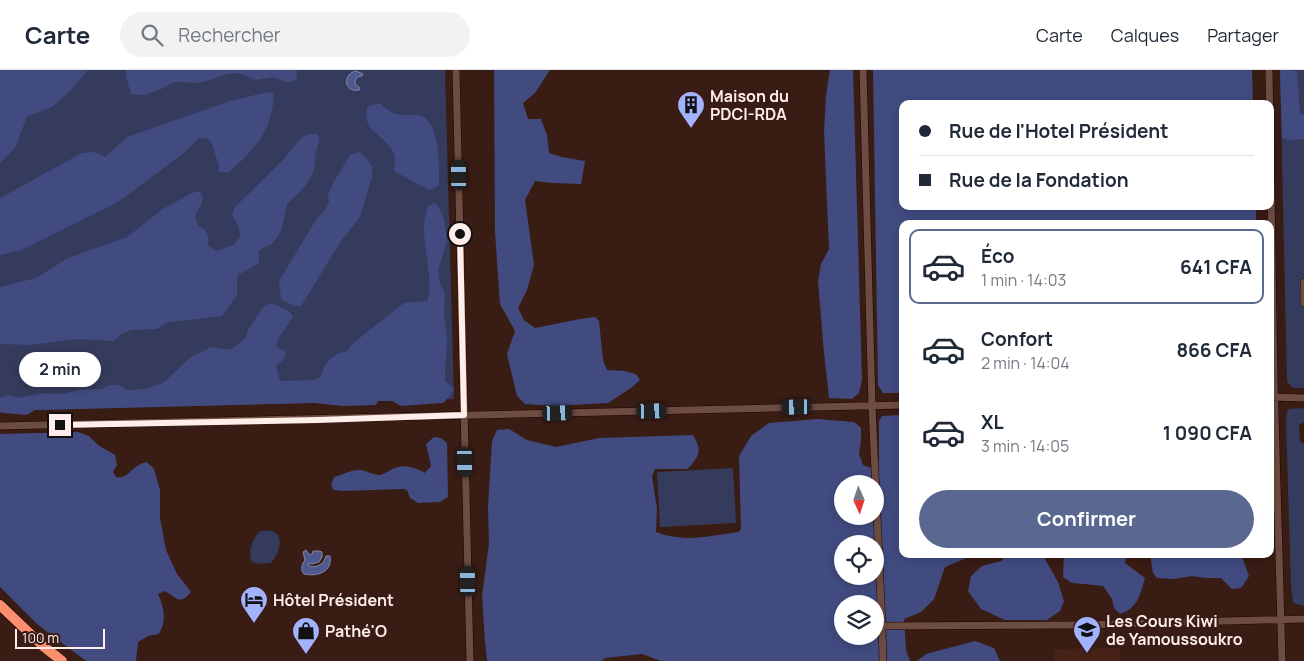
<!DOCTYPE html>
<html lang="fr">
<meta charset="utf-8">
<style>
body{margin:0;font-family:Manrope,sans-serif;background:#f2f2f3;color:#1f2937;height:100vh;display:flex;flex-direction:column;font-size:19px;white-space:nowrap}
*{box-sizing:border-box;margin:0}
p{font-size:16px;color:#747a83}
.icon{flex:none;width:28px;height:28px;fill:none;stroke:currentColor;stroke-width:2;stroke-linecap:round;stroke-linejoin:round}
.map{position:relative;flex:1;overflow:hidden}
.panel{position:absolute;left:899px;top:150px;width:375px;height:338px;display:flex;flex-direction:column;background:#fff;border-radius:10px;box-shadow:0 2px 8px #0003}
.panel>*{flex:none}
.guide{position:absolute;left:899px;top:30px;width:375px;height:110px;border-radius:10px;box-shadow:0 2px 8px #0003;display:grid;align-content:center;height:110px;padding:0 20px;background:#fff}
.needle{width:32px;rotate:177deg}
.fabs{position:absolute;left:834px;top:405px;display:grid;gap:10px}
.fabs a{display:grid;place-items:center;width:50px;height:50px;border-radius:50%;background:#fff;box-shadow:0 2px 8px #0003;font-size:25px}
.scale{position:absolute;left:15px;bottom:12px;width:90px;box-sizing:border-box;padding-left:5px;border:2px solid #feede9;border-top:0;font-size:14px;line-height:18px;white-space:nowrap;color:#feede9;-webkit-text-stroke:4px #391c14;paint-order:stroke}
.end{position:absolute;width:22px;height:22px;margin:-11px;border:6px solid #feede9;background:#111;box-shadow:0 0 0 2px #111}
.from{border-radius:50%}
.bubble{position:absolute;height:35px;border-radius:18px;background:#fff;box-shadow:0 2px 8px #0003;font-size:16px;font-weight:700;line-height:35px;text-align:center}
.car{position:absolute;width:15px;height:30px;margin:-15px -8px;border-radius:6px;box-shadow:0 0 4px 1px #0007;background:linear-gradient(#222 24%,#8ab4d8 0 40%,#222 0 76%,#8ab4d8 0 86%,#222 0)}
.guide b{display:flex;align-items:center;gap:18px;height:48px;font-size:19px}
.guide b+b{border-top:1px solid #e0e1e3}
.guide i{width:12px;height:12px;background:#1f2937}
ul{padding:9px 0 0;list-style:none}
li{display:flex;align-items:center;gap:15px;height:75px;margin:0 10px 8px;padding:0 10px;border:2px solid transparent;border-radius:10px}
li div{flex:1}
li b{display:block;font-size:19px}
li em{font-style:normal;font-weight:700}
li.selected{border-color:#5a6790}
li>.icon{width:45px;height:45px;stroke-width:1.5}
.action{display:flex;gap:10px;margin-top:auto;padding:10px 20px}
.action a{flex:1;height:58px;border-radius:30px;background:#5a6790;color:#fff;font-size:20px;font-weight:700;line-height:58px;text-align:center}
header{display:flex;align-items:center;gap:30px;box-sizing:border-box;height:70px;padding:0 25px;background:#fff;border-bottom:1px solid #e0e1e3}
header strong{font-size:24px}
nav{display:flex;gap:28px;margin-inline-start:auto;font-size:18px}
.search{width:350px;height:45px;background:#f2f2f3;display:flex;align-items:center;gap:12px;box-sizing:border-box;padding:0 18px;border-radius:28px;color:#747a83;font-size:19px}
.map>svg:first-child{display:block}
.built{fill:#452117}
.green{fill:#343b5c}
.forest{fill:#414b80;fill-rule:evenodd}
.water{fill:#4e598f;stroke:#8385aa}
.lines{fill:none;stroke-linecap:round;stroke-linejoin:round}
.minor-casing{stroke:#1f0501;stroke-width:8}
.highway-casing{stroke:#1f0501;stroke-width:11}
.minor{stroke:#6d4c42;stroke-width:7}
.highway{stroke:#fa8e6f;stroke-width:10}
.route{stroke:#feede9;stroke-width:6}
.labels{text-anchor:middle;dominant-baseline:central;stroke-width:4.5;stroke-linejoin:round;paint-order:stroke}
.poi-label{font-size:16px;font-weight:bold;fill:#feede9;stroke:#391c14;text-anchor:start}
</style>
<header>
<strong>Carte</strong>
<div class="search"><svg class="icon" aria-label="search" viewBox="0 0 24 24"><circle cx="10" cy="10" r="6"/><path d="M15 15l6 6"/></svg>Rechercher</div>
<nav><a>Carte</a><a>Calques</a><a>Partager</a></nav>
</header>
<div class="map">
<svg width="1304" height="591" viewBox="0 0 1304 591">
<rect width="100%" height="100%" fill="#391c14"/>
<path class="built" d="M1120,578v13h-66v-12z"/>
<path class="green" d="M0,0h445l9,329 -454,12z
M1280,0h24v318h-11l-6,-6z
M1304,338v14l-5,3 1,17 4,2v162l-11,-3 -2,-17 -5,-164 1,-11 2,-2z
M733,398l3,55 -76,4 -3,-55z
M260,461c4,0 9,-1 12,0 14,4 6,25 -1,32l-12,1 -7,-2c-5,-9 1,-25 8,-31z"/>
<path class="forest" d="M0,0h88l-17,20 -19,17 -25,10 -12,31 -15,15z
M126,0h171v8l-5,4h-6l-13,-5 -18,3 -10,-5 -10,-2 -11,2 -17,6 -11,2 -22,-1 -13,7 -17,6 -13,-1 -5,-17z
M494,0h56l-15,23 -12,10 5,16h13l6,16 2,18 13,4 23,4 -4,23 -29,-1 -17,-2 -10,19 9,65 -7,25 -9,18 6,12 11,8 45,-9 15,-2 4,4 4,39 4,10 17,1 12,3 4,6 -9,8 -23,15 -54,3 -29,-2 -8,-8 -10,-42 8,-23 -15,-27 -5,-72z
M830,0h23l9,310 -3,13 -7,6 -23,-1 -5,-45 -6,-72 3,-17 8,-15 -5,-118 2,-36z
M873,0h379l1,34h-351v102h354v18h-354v169h-19l-5,-8z
M1280,0h14l3,3 3,40 4,2v24l-15,1 -7,-2z
M268,22l6,1c0,10 -4,29 -9,38 -8,15 -23,30 -36,41h-10v-6l-7,-22 -5,-6 -9,1 -14,14 -66,49 -97,48 -21,5v-57l82,-45 13,-1 10,5 22,-20 103,-36z
M380,33c9,9 14,12 27,12 4,0 9,-1 12,0 22,5 20,54 20,71l-10,4 -35,-19c1,-7 2,-17 -3,-23 -11,-16 -28,-16 -24,-40l5,-3z
M311,64h7l1,7 -4,15 -1,14 -6,12 -9,11 -12,11 -5,24 -6,11 -4,5 -8,3 -5,4v12l-13,8 -7,3 -2,5v16l-15,21 -32,4 -22,2 -11,7 -25,1 -9,3 -9,8 -37,-2 -47,6 -30,-1v-57l36,-9 32,-20 59,-21 36,-28 29,-16 8,-2 3,7 -2,7 -6,11 3,9 7,5 3,5v10l9,6 18,-7 5,-8 -1,-8 -7,-13 3,-8 47,-46 20,-24z
M359,82l7,5 6,10v10l-12,40 -19,24 -40,65h-7l-13,-7 -2,-18 37,-61 9,-10 4,-8 -1,-8 4,-9 18,-30z
M434,133l4,3 6,12 3,23 -9,29 2,15 5,7 -1,22 3,28 -2,26v13l9,8 -5,8 -6,6 -42,3 -9,-5h-14l-2,4 -33,1 -29,-3 -279,7 -8,5 -24,-2 -3,-1v-14l8,-3 11,3 26,-5 16,1 18,-4 23,-1 7,-4h10l7,5 20,-1 17,-6 28,-26 20,-10 13,2h8l13,-11 3,-8 16,-24 6,-3c8,3 20,6 23,14l-15,22 -2,6 2,3 8,4 -2,7 -8,7 4,15 34,-1 7,-3c2,-14 12,-23 26,-26l5,-7 52,-41 23,-2c7,-13 -3,-54 -3,-71 -1,-7 2,-15 3,-23z
M902,345v139h73l-30,13 -11,32 -13,13 -17,7 2,31 4,11h-249l-19,-7 -37,4 -3,3h-115l-2,-20 -3,-45 7,-52 -1,-38 4,-65 5,-11 12,-1 18,11 29,7 43,-9 94,-3c10,17 6,20 -5,34h-33l-3,8 5,31 -1,24c27,11 53,4 82,0l3,-3 -2,-73 12,-20 18,-13 49,-4 36,3 7,6v12l-2,14 4,11 8,3 8,-7v-40l3,-5zM842,414h33v32h-33zM842,474h33v32h-33zM842,534h33v32h-33z
M78,362l11,4 9,9 17,10 2,10 -4,7 3,5c11,2 14,-7 23,-12 2,-2 5,-2 8,-3l7,7 6,21v28l6,32 11,24 14,18c-11,13 -13,7 -26,-1l-7,3c6,14 9,25 1,40l-11,2 -10,6 -2,19h-50l-49,-37 -37,-37v-153z
M434,367l7,1 6,5 1,54 -8,5 -22,1 -8,-5 -3,-8 -3,-1 -63,2 -7,-1 -3,-5 3,-8c8,-2 18,-8 27,-7 6,1 12,5 19,5 6,-1 9,-5 15,-7 9,-4 21,0 30,5l6,-7 -5,-22z
M1008,484h37v5l13,23 6,19 -4,10 -13,9h-42l-24,-11 -13,-18 3,-15 11,-10 19,-5z
M1064,484h63l-2,9 20,15c-5,17 -7,30 -25,36l-6,-6 -2,-9 -9,-13 -19,-2 -12,-1 -9,-6z
M1150,484h91l8,22 -8,12 -9,1 -11,-11h-16l-13,-2 -18,3 -17,-1 -4,-5z
M975,571l19,7 6,13h-83l9,-7z"/>
<path class="water" d="M356,1l7,3 -1,2 -5,1 -2,4v3l5,4 -1,2c-15,3 -17,-16 -3,-19z
M306,480l4,5 2,-1 1,-3h6l3,1v5l-3,5 -7,2 -3,-1 -1,2c7,4 16,0 18,-9h4c3,16 -13,21 -26,18 -4,-4 -2,-10 1,-14l-2,-8z"/>
<g class="lines">
<defs>
<path id="minor" d="M456,0l14,591
M863,0l9,336 10,220 1,35
M1269,0l5,309 8,282
M1304,212v21
M1270,327l34,1
M0,356l902,-21
M882,556l199,-1 223,-6"/>
<path id="highway" d="M0,535l43,41 19,15"/>
</defs>
<use href="#minor" class="minor-casing"/>
<use href="#highway" class="highway-casing"/>
<use href="#minor" class="minor"/>
<use href="#highway" class="highway"/>
</g>
<g class="lines">
<path class="route" d="M60,355l258,-5 146,-5 -4,-181"/>
</g>
<defs>
<symbol id="building-pin" viewBox="-11 -11 22 30"><path d="M0 17L-7.5 6A9.5 9.5 0 1 1 7.5 6Z" fill="#a2b2fd" stroke="#391c14"/><path d="M-4-6H4V6H1V3H-1V6H-4ZM-2.5-4.3h1.7v1.8h-1.7ZM.8-4.3h1.7v1.8H.8ZM-2.5-1h1.7V.8h-1.7ZM.8-1h1.7V.8H.8Z" fill="#111"/></symbol>
<symbol id="hotel-pin" viewBox="-11 -11 22 30"><path d="M0 17L-7.5 6A9.5 9.5 0 1 1 7.5 6Z" fill="#a2b2fd" stroke="#391c14"/><path d="M-6-4.5h1.5V1H6V5H4.5V3h-9V5H-6ZM-4 0a1.8 1.8 0 1 1 3.6 0ZM.5 0V-2.5h3Q6-2.5 6 0Z" fill="#111"/></symbol>
<symbol id="school-pin" viewBox="-11 -11 22 30"><path d="M0 17L-7.5 6A9.5 9.5 0 1 1 7.5 6Z" fill="#a2b2fd" stroke="#391c14"/><path d="M0-5L7-2L0 1L-7-2ZM-4 1L0 2.5L4 1V4Q0 6-4 4Z" fill="#111"/></symbol>
<symbol id="shop-pin" viewBox="-11 -11 22 30"><path d="M0 17L-7.5 6A9.5 9.5 0 1 1 7.5 6Z" fill="#a2b2fd" stroke="#391c14"/><path d="M-5-2.5h2.3a2.7 3.5 0 0 1 5.4 0H5L5.5 6h-11ZM-1.5-2.5h3a1.5 2.3 0 0 0-3 0Z" fill="#111"/></symbol>
</defs>
<g fill-rule="evenodd">
<use href="#building-pin" x="675" y="19" width="32" height="43"/>
<use href="#hotel-pin" x="238" y="514" width="32" height="43"/>
<use href="#school-pin" x="1071" y="544" width="32" height="43"/>
<use href="#shop-pin" x="290" y="545" width="32" height="43"/>
</g>
<g class="labels">
<g class="poi-label">
<text x="710" y="26">Maison du<tspan x="710" dy="18">PDCI-RDA</tspan></text>
<text x="273" y="530">Hôtel Président</text>
<text x="1106" y="551">Les Cours Kiwi<tspan x="1106" dy="18">de Yamoussoukro</tspan></text>
<text x="325" y="561">Pathé'O</text>
</g>
</g>
</svg>
<div class="fabs">
<a><svg class="needle" viewBox="-14 -14 28 28"><path d="M0-13l5 13h-10z" fill="#e53935"/><path d="M0 13l5-13h-10z" fill="#747a83"/></svg></a>
<a><svg class="icon" aria-label="locate" viewBox="0 0 24 24"><circle cx="12" cy="12" r="6"/><path d="M12 2v4M12 18v4M2 12h4M18 12h4"/></svg></a>
<a><svg class="icon" aria-label="layers" viewBox="0 0 24 24"><path d="M12 4l9 5-9 5-9-5zM3 14l9 5 9-5"/></svg></a>
</div>
<div class="scale">100 m</div>
<i class="end from" style="left:460px;top:164px"></i>
<i class="end" style="left:60px;top:355px"></i>
<div class="bubble" style="left:19px;top:282px;width:82px">2 min</div>
<i class="car" style="left:459px;top:105px;rotate:359deg"></i>
<i class="car" style="left:797px;top:337px;rotate:269deg"></i>
<i class="car" style="left:652px;top:341px;rotate:88deg"></i>
<i class="car" style="left:558px;top:343px;rotate:88deg"></i>
<i class="car" style="left:465px;top:392px;rotate:179deg"></i>
<i class="car" style="left:468px;top:511px;rotate:359deg"></i>
<div class="guide">
<b><i class="from"></i>Rue de l'Hotel Président</b>
<b><i></i>Rue de la Fondation</b>
</div>
<section class="panel">
<ul>
<li class="selected"><svg class="icon" aria-label="car" viewBox="0 0 24 24"><path d="M5 17H2v-5l4-1 3-4h7l3 4 3 1v5h-3M9 17h6M6 11h13"/><circle cx="7" cy="17" r="2"/><circle cx="17" cy="17" r="2"/></svg><div><b>Éco</b><p>1 min · 14:03</p></div><em>641 CFA</em></li>
<li><svg class="icon" aria-label="car" viewBox="0 0 24 24"><path d="M5 17H2v-5l4-1 3-4h7l3 4 3 1v5h-3M9 17h6M6 11h13"/><circle cx="7" cy="17" r="2"/><circle cx="17" cy="17" r="2"/></svg><div><b>Confort</b><p>2 min · 14:04</p></div><em>866 CFA</em></li>
<li><svg class="icon" aria-label="car" viewBox="0 0 24 24"><path d="M5 17H2v-5l4-1 3-4h7l3 4 3 1v5h-3M9 17h6M6 11h13"/><circle cx="7" cy="17" r="2"/><circle cx="17" cy="17" r="2"/></svg><div><b>XL</b><p>3 min · 14:05</p></div><em>1 090 CFA</em></li>
</ul>
<div class="action"><a>Confirmer</a></div>
</section>
</div>
